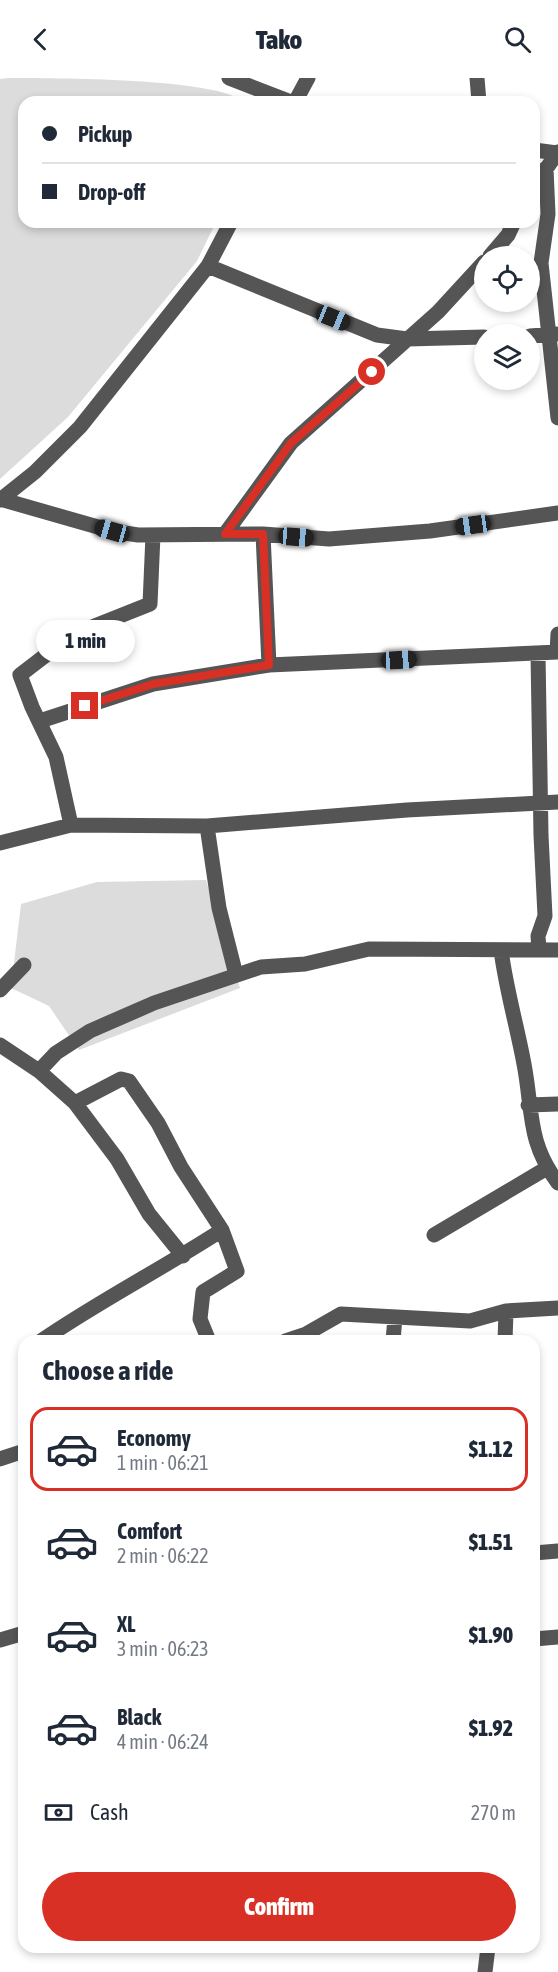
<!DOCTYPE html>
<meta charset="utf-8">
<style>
body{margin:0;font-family:"Asap Condensed",sans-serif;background:#f6f6f7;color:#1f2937;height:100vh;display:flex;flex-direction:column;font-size:22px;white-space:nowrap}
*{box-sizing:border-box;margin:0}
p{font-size:20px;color:#747a83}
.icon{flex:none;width:33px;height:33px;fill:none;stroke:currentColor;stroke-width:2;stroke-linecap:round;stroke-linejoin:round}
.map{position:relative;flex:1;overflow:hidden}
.side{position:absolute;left:18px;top:1257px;width:522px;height:618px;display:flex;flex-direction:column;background:#fff;border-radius:18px;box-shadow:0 3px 9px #0003}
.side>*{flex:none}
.banner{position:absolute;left:18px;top:18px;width:522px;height:132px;border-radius:18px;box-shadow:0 3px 9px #0003;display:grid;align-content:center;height:132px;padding:0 24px;background:#fff}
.tools{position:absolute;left:474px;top:168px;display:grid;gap:12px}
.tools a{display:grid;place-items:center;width:66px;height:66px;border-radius:50%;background:#fff;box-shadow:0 3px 9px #0003;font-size:30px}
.end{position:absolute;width:27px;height:27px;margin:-14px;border:8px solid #d93025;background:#fff;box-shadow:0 0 0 3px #fff}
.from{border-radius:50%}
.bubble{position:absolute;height:42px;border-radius:21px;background:#fff;box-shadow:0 3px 9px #0003;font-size:20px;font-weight:800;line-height:42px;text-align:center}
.car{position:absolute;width:18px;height:36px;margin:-18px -9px;border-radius:8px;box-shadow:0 0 4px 2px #0007;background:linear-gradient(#222 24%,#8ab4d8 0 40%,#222 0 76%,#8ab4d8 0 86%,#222 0)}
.banner b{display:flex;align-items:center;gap:21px;height:57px;font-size:22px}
.banner b+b{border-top:2px solid #e0e1e3}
.banner i{width:15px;height:15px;background:#1f2937}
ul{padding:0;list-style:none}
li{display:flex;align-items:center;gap:18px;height:84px;margin:0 12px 9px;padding:0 12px;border:3px solid transparent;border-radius:18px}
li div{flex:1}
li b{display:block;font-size:22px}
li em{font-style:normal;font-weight:800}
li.current{border-color:#d93025}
li>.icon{width:54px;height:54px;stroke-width:1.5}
h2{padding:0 24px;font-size:27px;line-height:72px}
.pay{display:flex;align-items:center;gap:15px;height:66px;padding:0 24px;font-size:22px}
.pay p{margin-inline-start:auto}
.primary-button{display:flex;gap:12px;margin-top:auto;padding:12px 24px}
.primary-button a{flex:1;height:69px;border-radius:36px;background:#d93025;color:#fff;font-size:24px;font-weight:800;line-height:69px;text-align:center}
header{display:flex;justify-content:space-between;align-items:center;height:78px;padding:0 24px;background:#fff;font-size:27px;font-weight:800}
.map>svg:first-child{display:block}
.green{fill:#dcdcdc}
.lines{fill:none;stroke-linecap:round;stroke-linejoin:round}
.minor{stroke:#555;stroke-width:15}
.route{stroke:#d93025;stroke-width:8}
</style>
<header><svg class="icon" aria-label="back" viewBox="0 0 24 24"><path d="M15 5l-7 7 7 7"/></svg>Tako<svg class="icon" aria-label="search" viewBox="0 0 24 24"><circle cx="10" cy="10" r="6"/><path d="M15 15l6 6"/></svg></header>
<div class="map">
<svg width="558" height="1894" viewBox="0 0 558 1894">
<rect width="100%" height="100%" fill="#fff"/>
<path class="green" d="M8,0c40,0 215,0 234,24h-218v120h192l-19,39 -129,156 -68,62v-400z
M206,802l34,108 -161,62 -30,-44 -38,-18 10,-84 76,-22z"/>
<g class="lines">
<path class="minor" d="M229,0l62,24
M477,0l2,24
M295,24l13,-24
M534,72l24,3
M546,90l2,46 -7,49 17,155
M534,108l24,-34
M490,178l18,-21 6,-13
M208,188l169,69 30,4 77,-2
M530,258l26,-2
M0,421l112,32 26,4 125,-1 66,5 101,-8 128,-18
M0,422l35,-28 45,-45 128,-161 23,-44
M225,456l66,-91 147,-131 46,-50
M263,456l6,131
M557,574l1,-18
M538,576l3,181 4,81 -7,20 1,14
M40,643l113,-37 116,-19 289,-13
M71,747l-15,-68 -24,-50 -12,-32 52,-40 78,-31 3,-69
M207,748l12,82 17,67
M0,765l71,-18 136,1 200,-16 151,-8
M501,872c5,39 16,76 23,114 9,47 3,78 34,119
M0,912l24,-25
M0,967l39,26 36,32 42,56 32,55 34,42
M39,993l17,-18 34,-22 64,-28 107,-36 44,-3 64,-15 189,1
M75,1025l46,-24 8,2 29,42 23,44 41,63 15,41 -34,21 -3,27 9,22
M528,1027l30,-1
M434,1157l113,-67
M41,1263c58,-40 121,-72 181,-111
M285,1263l21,-7 35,-20 129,7 36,-10 52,-3
M393,1263l2,-24
M505,1263l1,-30
M0,1381l24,-8
M534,1475l24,-2
M534,1561l24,-2
M0,1562l24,-7
M485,1894l3,-25"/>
</g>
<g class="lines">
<path class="route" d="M85,628l68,-22 116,-19 -6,-131h-38l66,-91 81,-71"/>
</g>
</svg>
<div class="tools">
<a><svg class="icon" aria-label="locate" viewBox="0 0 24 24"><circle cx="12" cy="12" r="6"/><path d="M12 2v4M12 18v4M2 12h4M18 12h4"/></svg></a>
<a><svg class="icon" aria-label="layers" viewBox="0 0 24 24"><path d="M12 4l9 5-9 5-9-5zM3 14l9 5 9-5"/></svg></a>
</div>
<i class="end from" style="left:372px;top:294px"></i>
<i class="end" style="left:85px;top:628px"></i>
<div class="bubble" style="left:36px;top:542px;width:99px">1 min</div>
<i class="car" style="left:333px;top:240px;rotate:112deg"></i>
<i class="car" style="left:473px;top:447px;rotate:262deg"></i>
<i class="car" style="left:112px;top:453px;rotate:286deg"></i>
<i class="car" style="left:296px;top:459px;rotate:94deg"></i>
<i class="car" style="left:399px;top:582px;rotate:87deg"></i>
<div class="banner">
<b><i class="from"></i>Pickup</b>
<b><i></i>Drop-off</b>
</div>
<section class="side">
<h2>Choose a ride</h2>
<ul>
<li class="current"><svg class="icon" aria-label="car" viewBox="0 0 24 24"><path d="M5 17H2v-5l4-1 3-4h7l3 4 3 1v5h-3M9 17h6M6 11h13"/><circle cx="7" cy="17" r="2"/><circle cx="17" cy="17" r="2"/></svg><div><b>Economy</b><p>1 min · 06:21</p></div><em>$1.12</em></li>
<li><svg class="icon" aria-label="car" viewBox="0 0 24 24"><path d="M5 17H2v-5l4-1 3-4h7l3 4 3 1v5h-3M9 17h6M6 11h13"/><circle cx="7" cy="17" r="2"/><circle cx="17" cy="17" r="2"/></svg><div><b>Comfort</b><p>2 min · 06:22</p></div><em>$1.51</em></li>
<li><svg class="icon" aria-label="car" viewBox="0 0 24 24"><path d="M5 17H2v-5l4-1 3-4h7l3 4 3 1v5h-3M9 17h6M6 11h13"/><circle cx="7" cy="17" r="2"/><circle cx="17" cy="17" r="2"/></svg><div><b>XL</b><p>3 min · 06:23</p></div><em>$1.90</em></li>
<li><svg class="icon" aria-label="car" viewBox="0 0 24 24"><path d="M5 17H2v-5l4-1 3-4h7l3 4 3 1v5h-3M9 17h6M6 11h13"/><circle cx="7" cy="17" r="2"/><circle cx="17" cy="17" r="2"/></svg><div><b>Black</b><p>4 min · 06:24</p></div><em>$1.92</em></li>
</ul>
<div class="pay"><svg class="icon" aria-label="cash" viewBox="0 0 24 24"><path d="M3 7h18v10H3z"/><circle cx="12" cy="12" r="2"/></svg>Cash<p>270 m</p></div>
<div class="primary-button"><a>Confirm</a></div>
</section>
</div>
